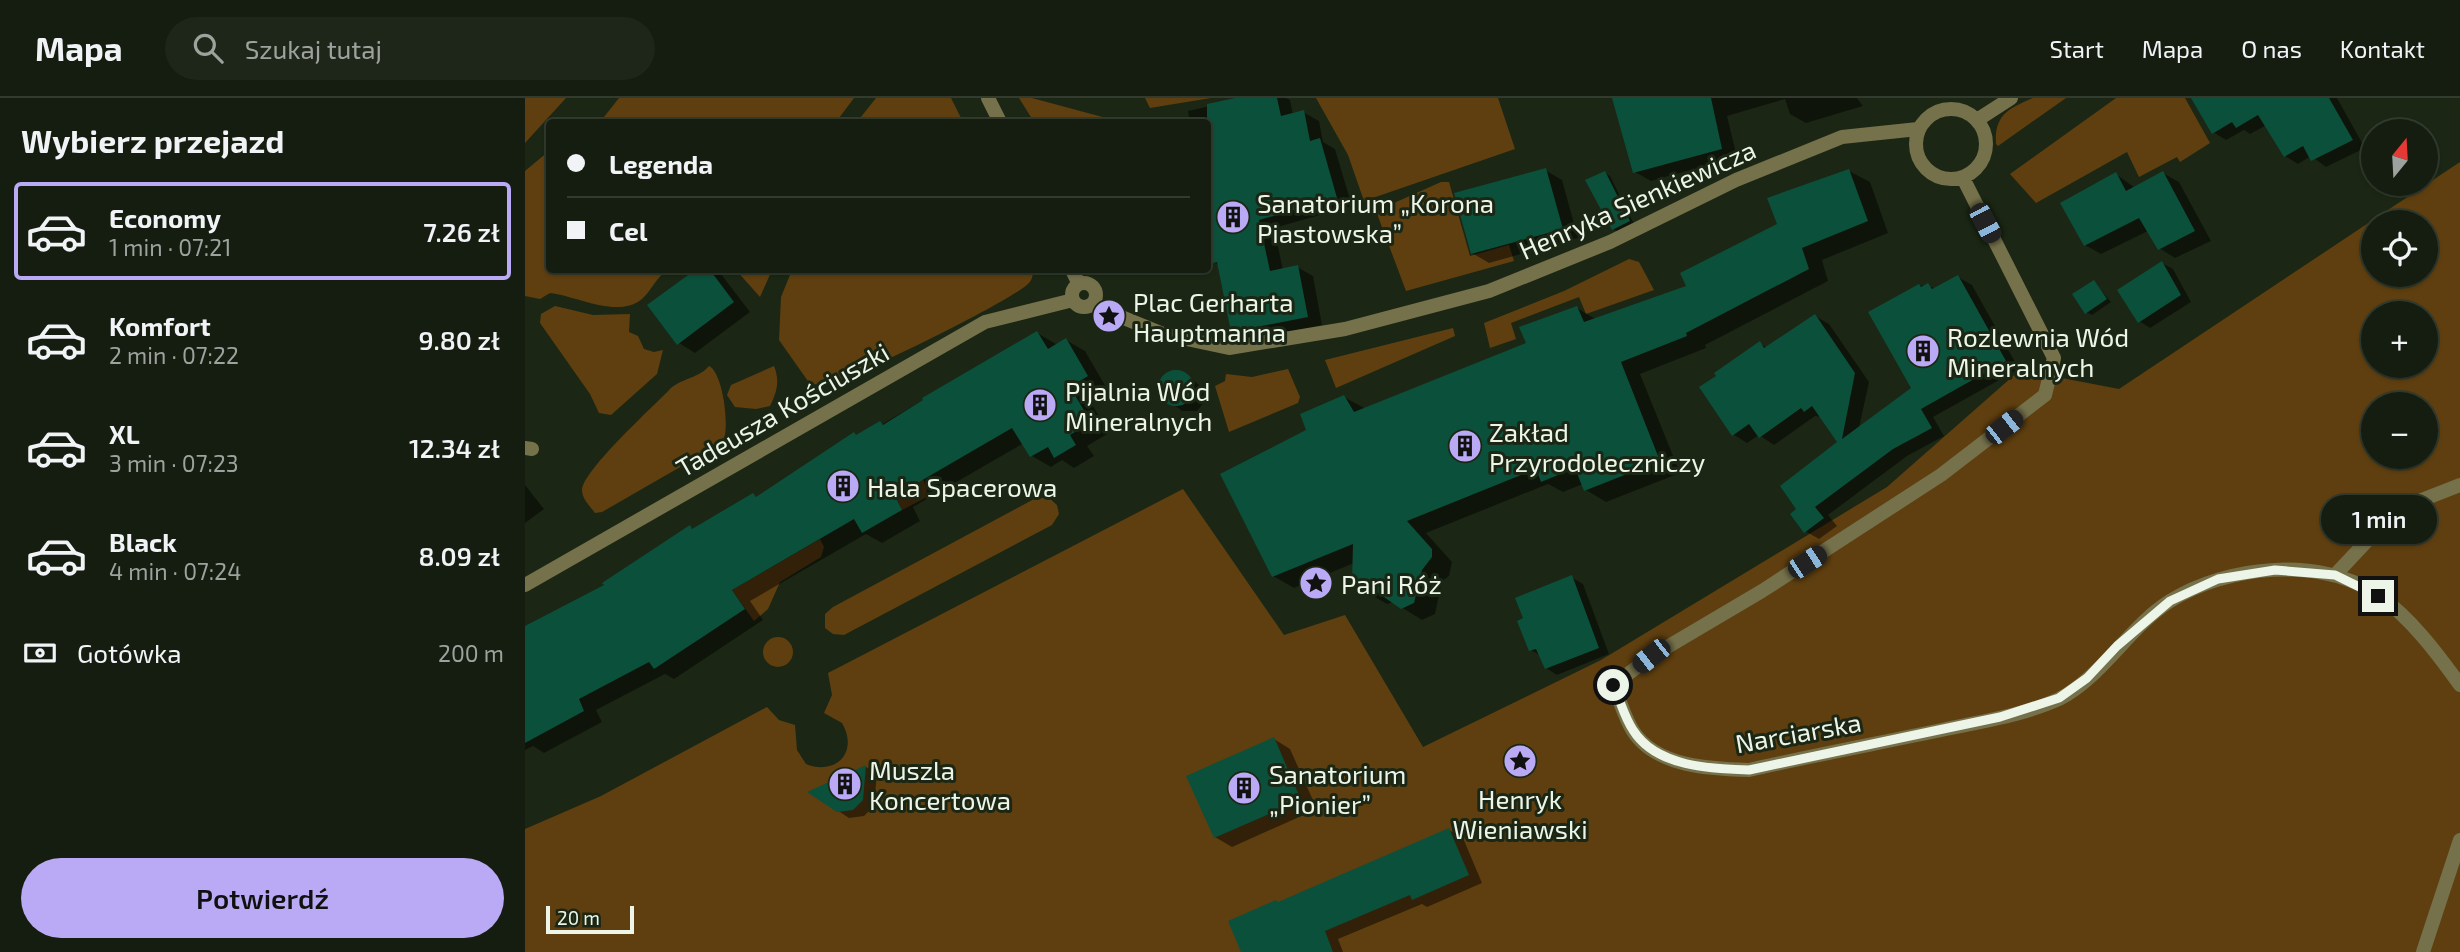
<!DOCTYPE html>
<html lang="pl">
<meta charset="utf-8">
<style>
body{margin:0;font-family:"Exo 2",sans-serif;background:#1d2618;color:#f1f3f6;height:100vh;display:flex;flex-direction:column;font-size:26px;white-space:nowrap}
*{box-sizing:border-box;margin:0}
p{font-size:23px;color:#9da29e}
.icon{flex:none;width:38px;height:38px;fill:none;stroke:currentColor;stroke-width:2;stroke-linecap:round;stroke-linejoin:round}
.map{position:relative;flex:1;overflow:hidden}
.sheet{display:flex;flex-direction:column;background:#141d0f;width:525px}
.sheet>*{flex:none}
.top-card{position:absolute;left:21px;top:21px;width:665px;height:154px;border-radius:7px;box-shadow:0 2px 5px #0004,0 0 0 2px #333b2f;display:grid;align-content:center;height:154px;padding:0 21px;background:#141d0f}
.needle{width:46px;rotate:18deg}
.controls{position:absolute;left:1836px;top:21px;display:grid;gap:14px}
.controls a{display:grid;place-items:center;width:77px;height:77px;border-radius:50%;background:#141d0f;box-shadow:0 2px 5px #0004,0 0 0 2px #333b2f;font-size:35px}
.scale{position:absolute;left:21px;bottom:18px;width:88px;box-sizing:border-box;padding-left:7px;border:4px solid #ecf5e8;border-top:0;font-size:19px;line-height:24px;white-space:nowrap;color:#ecf5e8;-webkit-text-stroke:5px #1b2714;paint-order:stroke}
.end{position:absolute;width:32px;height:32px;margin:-16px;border:9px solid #ecf5e8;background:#111;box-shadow:0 0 0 4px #111}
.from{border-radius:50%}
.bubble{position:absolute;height:49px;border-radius:24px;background:#141d0f;box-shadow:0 2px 5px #0004,0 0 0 2px #333b2f;font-size:23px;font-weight:600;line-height:49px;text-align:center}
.car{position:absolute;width:21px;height:42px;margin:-21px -10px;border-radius:9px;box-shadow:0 0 5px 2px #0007;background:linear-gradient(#222 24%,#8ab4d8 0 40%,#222 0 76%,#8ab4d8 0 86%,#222 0)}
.top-card b{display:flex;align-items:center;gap:24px;height:66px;font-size:26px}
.top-card b+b{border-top:2px solid #333b2f}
.top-card i{width:18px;height:18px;background:#f1f3f6}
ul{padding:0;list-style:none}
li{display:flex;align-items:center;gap:21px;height:98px;margin:0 14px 10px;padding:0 7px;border:4px solid transparent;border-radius:7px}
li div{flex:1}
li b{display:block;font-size:26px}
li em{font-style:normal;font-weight:600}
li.active{border-color:#baaaf6}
li>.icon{width:63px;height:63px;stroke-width:1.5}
h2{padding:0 21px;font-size:32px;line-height:84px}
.pay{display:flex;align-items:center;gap:18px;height:77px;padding:0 21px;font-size:26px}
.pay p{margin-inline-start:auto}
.cta{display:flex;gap:14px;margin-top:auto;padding:14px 21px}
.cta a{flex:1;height:80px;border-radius:42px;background:#baaaf6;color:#111;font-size:28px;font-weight:600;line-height:80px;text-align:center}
header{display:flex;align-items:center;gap:42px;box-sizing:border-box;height:98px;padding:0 35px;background:#141d0f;border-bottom:2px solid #333b2f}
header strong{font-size:33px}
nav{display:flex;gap:38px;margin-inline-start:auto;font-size:24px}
.search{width:490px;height:63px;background:#1d2618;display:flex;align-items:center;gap:18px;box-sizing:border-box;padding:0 24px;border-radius:38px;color:#9da29e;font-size:26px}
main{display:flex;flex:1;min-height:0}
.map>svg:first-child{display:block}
.green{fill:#5f3f0f;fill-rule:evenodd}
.shadow{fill:#0007}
.building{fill:#0b503b}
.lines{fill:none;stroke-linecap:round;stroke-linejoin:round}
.street{stroke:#75714b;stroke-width:14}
.route{stroke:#ecf5e8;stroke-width:9}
.labels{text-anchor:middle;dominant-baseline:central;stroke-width:6;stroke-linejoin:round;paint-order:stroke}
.street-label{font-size:26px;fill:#ecf5e8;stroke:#1b2714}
.poi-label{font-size:26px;fill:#ecf5e8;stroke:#1b2714;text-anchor:start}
</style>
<header>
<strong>Mapa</strong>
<div class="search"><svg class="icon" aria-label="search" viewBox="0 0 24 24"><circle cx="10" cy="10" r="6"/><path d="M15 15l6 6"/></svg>Szukaj tutaj</div>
<nav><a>Start</a><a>Mapa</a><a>O nas</a><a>Kontakt</a></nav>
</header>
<main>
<section class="sheet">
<h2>Wybierz przejazd</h2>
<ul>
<li class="active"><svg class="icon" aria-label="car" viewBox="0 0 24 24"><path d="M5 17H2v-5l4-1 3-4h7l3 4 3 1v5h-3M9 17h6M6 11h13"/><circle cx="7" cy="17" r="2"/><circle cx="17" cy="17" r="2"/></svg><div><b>Economy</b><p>1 min · 07:21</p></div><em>7.26 zł</em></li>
<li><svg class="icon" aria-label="car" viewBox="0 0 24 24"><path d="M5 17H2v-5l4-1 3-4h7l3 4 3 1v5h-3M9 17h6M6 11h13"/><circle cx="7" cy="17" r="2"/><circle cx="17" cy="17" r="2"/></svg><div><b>Komfort</b><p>2 min · 07:22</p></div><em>9.80 zł</em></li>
<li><svg class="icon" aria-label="car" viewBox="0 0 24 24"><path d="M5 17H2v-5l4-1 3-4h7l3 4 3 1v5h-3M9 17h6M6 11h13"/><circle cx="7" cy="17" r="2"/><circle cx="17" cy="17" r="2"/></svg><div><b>XL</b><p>3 min · 07:23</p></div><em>12.34 zł</em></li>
<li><svg class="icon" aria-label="car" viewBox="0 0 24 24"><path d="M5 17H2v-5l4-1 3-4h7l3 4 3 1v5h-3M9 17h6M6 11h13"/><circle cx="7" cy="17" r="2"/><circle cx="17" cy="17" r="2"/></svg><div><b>Black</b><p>4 min · 07:24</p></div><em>8.09 zł</em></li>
</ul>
<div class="pay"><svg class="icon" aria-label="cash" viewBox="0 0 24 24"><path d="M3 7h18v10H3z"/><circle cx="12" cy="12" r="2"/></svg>Gotówka<p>200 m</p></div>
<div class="cta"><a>Potwierdź</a></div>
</section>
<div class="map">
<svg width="1935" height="854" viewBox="0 0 1935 854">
<rect width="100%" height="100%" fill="#1b2714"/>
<path class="green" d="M0,0h41l-41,45z
M94,0h235l-18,24h-236z
M351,0h75l12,24h-106z
M494,0h13l89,24h-87z
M620,0h66l-61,10z
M791,0h182l17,51 -151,52 -16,-46z
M1508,0h33l-68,48 -2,-2c-2,-29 13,-36 37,-46z
M1591,0h69l25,45 -30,19 -3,-5 -38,20 -12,-25 -91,51 -26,-29z
M24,53v119h119c-12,7 -16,20 -26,29 -24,20 -65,-3 -92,-6l-10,6 -15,-3v-125z
M1935,64v790h-1935v-123l76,-33 166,-89 12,13 16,5 2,25 9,14c30,12 53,-12 36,-41l-18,-10 8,-18 -4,-22 355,-184 101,146 61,-20 78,132 178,-87 286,-173 133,-117 99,19zM1848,124h52v53h-52zM1848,215h52v53h-52zM1848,306h52v53h-52z
M916,84h8l21,74 39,-11 5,16 -108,30 -30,-80z
M1104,161l10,3 15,28 -68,24 -7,-17 -68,26 5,16 -26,9 -6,-25 80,-32z
M211,172h36l-12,27z
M267,172h241c0,6 -1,10 -5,14 -19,18 -176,96 -202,100 -5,1 -11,0 -16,0l-31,-44 2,-43z
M30,208l38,9 37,-1 -1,18 9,4 6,13 10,3 9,-2 -6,24 -46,41 -12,-2 -9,-19 -50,-71 1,-9z
M928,230l2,8 -119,52 -11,-28z
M184,268c14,6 22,65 13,77l-120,69 -7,1c-5,-7 -13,-14 -13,-23 1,-20 72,-84 89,-102 12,-10 28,-10 38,-22z
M249,268c6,15 3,26 -4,40l-14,3 -21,-2 -8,-12 4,-10z
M763,271l12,28 -2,6 -69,29 -14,-46 10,-5 1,-7 26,3z
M398,381l4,11 -2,8 -23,12 -7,-14z
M511,400h13l8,7 2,9 -7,11 -208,110 -11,-1 -8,-6v-14l8,-7z
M295,441l4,8 -3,10 -41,25 -12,27 -14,12 -22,-31z
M238 554a15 15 0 1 1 30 0a15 15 0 1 1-30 0Z"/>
<path class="shadow" d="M720,0h41l4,2 3,15 10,-3 16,9 4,21 12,7 17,57 -78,22 9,42 14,-3 16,9 9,49 -74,15 -15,-9 -14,-66 -5,-3 -7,-140h-17l-2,-11z
M1089,0h243l6,8 -57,17 -16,-9 -5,-15 -58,17 10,41 -86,24 -16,-9z
M1668,0h144l28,50 -39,19 -15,-11 -13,8 -13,-8 -20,-30 -15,8 -6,-4 -18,10 -13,-8z
M1020,72l17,10 16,58 -89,25 -17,-10z
M1324,73l21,11 18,51 -66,27 6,21 -123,64 1,3 -66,26 40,99 -74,29 -20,-12 -3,-6 -20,8 -15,-8 -122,49 26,29 -3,14 -7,5 -7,33 -13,6 -29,-18 -6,2 -30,-17 -3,-24 -60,25 -21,-12 36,-145 35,-34 22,12 163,-65 48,-36 20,12 92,-33 90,-62z
M1080,75l5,3 24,48 -15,8 -6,-3z
M1638,75l16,9 32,59 -36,17 -16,-10 -11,-17 -47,23 -16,-9 31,-71 19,14z
M1637,165l11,6 18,33 -41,26 -11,-7z
M173,172h16l7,4 29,38 -55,41 -16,-10 -29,-38z
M1433,179l14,8 47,84 -86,48 11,19 -37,20 -79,59 9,11 -18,13 -14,-8 -6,-22 40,-66 -18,-26 -6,-1 -41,29 -15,-10 -12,8 -13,-8 -32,-47 58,-44 8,4 47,-32 14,8 40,58 -10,46 54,-39 6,-103 9,-1 7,4z
M1569,184l17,20 -19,13 -6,-3z
M512,235l19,11 10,-4 19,11 21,36 -18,11 21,35 -22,13 7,10 -20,12 -12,-8 -11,7 -19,-11 -8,-13 -111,64 7,14 -38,22 -16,-9 -116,67 13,19 -89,59 -9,-5 -69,36 6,12 -58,31 -11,-7 -8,4v-121l81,-43 84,-59 4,3 59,-35 4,3z
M644,273h13l23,19v11l-8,10h-15l-22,-17v-14z
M0,387l19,24 -19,14z
M1046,479l12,7 26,70 -52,21 -11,-7 -5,-12 -10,-6z
M749,641l16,10 27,60 -85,38 -17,-10z
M341,669l11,6 -3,33 -10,10 -15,2 -39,-26z
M924,732l14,8 19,45 -55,24 -5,-3 -84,35 5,13h-100l36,-48z"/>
<path class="building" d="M710,0h42l4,18 23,-6 6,31 10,-3 17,60 -78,22 11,51 28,-6 10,52 -77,15 -14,-70 -4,1 -6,-26v-133z
M1087,0h99l11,51 -89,24z
M1666,0h138l24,42 -42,21 -8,-15 -19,11 -26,-42 -22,13 -4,-6 -20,12z
M1021,70l17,61 -92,25 -17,-61z
M1324,71l19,52 -66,27 7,21 -123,64 1,3 -66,26 39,99 -76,30 -9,-23 -34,14 -5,-13 -129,52 25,28v8l-10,13 -8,33 -13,6 -27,-19 -9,3 -9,-5 -4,-7 1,-37 -81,33 -52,-103 86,-44 -6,-16 44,-19 10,17 172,-69 -7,-16 58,-21 7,16 102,-36 -6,-13 97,-49 -10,-26z
M1080,73l25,50 -18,9 -27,-50z
M1638,73l32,60 -37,19 -19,-32 -55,28 -24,-43 56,-31 10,19z
M1637,163l19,34 -43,28 -21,-33z
M170,172h15l24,32 -57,43 -30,-40z
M1433,177l48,86 -85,48 11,19 -39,21 -78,58 9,11 -20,15 -14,-19 6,-5 -16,-23 57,-44 -25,-36 -8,6 -3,-4 -42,30 -10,-14 -17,12 -33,-49 17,-11 -2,-3 46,-32 4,7 51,-34 40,59 -13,66 69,-51 -43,-76 51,-28 2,3 7,-4 4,6z
M1569,182l13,19 -22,15 -13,-20z
M512,233l11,18 18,-11 22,38 -18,11 21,35 -21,13 6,10 -22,13 -6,-11 -18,10 -18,-29 -117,68 7,14 -40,23 -8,-14 -122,71 13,19 -91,60 -5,-7 -70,37 5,12 -59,32v-117l79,-41 -2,-2 88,-58 2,4 61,-36 3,4 98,-65 2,3 24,-14 3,4 40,-25 -1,-2z
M633 290a18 18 0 1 1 36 0a18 18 0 1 1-36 0Z
M1047,477l27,73 -54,21 -9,-20 -7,2 -12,-30 6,-3 -8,-20z
M749,639l27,63 -87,38 -28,-62z
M341,667l-3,35 -10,10 -16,2 -30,-20z
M924,730l20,47 -57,25 -2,-5 -85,36 8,21h-92l-13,-31 48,-21 2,2z"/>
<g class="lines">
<path class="street" d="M463,0l12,24
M1391 46a35 35 0 1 1 70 0a35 35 0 1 1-70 0Z
M1452,22l34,-22
M1438,80l91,180 -9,37 -104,80 -179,116 -110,65 -39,29c7,14 11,32 20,46 23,36 78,38 116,39 65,-15 131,-27 197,-41 37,-8 78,-14 113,-30 42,-21 71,-73 111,-98 58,-36 150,-45 208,-6 32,22 59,58 82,90
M547,172l7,14
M547 197a12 12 0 1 1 24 0a12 12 0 1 1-24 0Z
M567,207l71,29 66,14 116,-19 144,-38 121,-49 126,-62 106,-43 76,-8
M0,350l7,1
M1810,477l61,-65 64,-25
M0,487l460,-263 88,-22
M1898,854l37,-112"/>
</g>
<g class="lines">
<path class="route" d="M1088,587c7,14 11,32 20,45 23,37 78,39 116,40l251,-53 59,-19 28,-20 30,-32 53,-45 48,-22 57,-9 60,5 43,21"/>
</g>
<defs>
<symbol id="building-disc" viewBox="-11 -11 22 22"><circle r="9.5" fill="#baaaf6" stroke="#1b2714"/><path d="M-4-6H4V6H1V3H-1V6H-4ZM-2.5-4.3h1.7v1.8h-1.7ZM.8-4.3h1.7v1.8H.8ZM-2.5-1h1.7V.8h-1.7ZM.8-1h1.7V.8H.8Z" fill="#111"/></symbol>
<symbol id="sight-disc" viewBox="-11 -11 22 22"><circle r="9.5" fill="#baaaf6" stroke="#1b2714"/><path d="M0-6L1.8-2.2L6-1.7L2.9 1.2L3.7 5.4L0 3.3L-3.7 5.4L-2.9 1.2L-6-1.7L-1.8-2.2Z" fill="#111"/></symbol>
</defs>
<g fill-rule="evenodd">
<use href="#building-disc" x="689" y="100" width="38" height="38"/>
<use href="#sight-disc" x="565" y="199" width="38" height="38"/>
<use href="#building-disc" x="1379" y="234" width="38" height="38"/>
<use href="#building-disc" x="496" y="288" width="38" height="38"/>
<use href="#building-disc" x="921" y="329" width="38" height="38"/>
<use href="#building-disc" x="299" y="369" width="38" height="38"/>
<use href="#sight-disc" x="772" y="466" width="38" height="38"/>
<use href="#sight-disc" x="976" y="644" width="38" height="38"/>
<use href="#building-disc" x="301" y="667" width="38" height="38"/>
<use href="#building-disc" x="700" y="671" width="38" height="38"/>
</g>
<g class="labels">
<g class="street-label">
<text transform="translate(1112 101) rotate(-24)">Henryka Sienkiewicza</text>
<text transform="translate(257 311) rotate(-30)">Tadeusza Kościuszki</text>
<text transform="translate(1273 634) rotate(-10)">Narciarska</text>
</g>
<g class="poi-label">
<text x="732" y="104">Sanatorium „Korona<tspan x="732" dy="30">Piastowska”</tspan></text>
<text x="608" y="203">Plac Gerharta<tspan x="608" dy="30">Hauptmanna</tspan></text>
<text x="1422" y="238">Rozlewnia Wód<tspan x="1422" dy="30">Mineralnych</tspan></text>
<text x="540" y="292">Pijalnia Wód<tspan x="540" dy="30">Mineralnych</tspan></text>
<text x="964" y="333">Zakład<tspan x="964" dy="30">Przyrodoleczniczy</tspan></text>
<text x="342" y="388">Hala Spacerowa</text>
<text x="816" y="485">Pani Róż</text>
<text x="344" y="671">Muszla<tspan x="344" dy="30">Koncertowa</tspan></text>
<text x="744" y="675">Sanatorium<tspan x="744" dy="30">„Pionier”</tspan></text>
<text x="995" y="700" text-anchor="middle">Henryk<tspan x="995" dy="30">Wieniawski</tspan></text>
</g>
</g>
</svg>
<div class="controls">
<a><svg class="needle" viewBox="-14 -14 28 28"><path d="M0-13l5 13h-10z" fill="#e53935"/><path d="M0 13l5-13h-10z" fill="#9da29e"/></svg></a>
<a><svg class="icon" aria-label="locate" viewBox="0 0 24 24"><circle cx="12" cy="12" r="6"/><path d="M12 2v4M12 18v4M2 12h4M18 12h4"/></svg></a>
<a>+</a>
<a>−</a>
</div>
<div class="scale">20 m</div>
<i class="end from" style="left:1088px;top:587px"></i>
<i class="end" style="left:1853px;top:498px"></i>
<div class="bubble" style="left:1796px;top:397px;width:116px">1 min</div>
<i class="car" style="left:1460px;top:125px;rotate:152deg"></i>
<i class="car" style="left:1479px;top:329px;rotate:52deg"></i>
<i class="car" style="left:1282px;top:464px;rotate:57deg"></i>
<i class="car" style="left:1126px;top:558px;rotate:232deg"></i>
<div class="top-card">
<b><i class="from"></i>Legenda</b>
<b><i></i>Cel</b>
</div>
</div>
</main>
